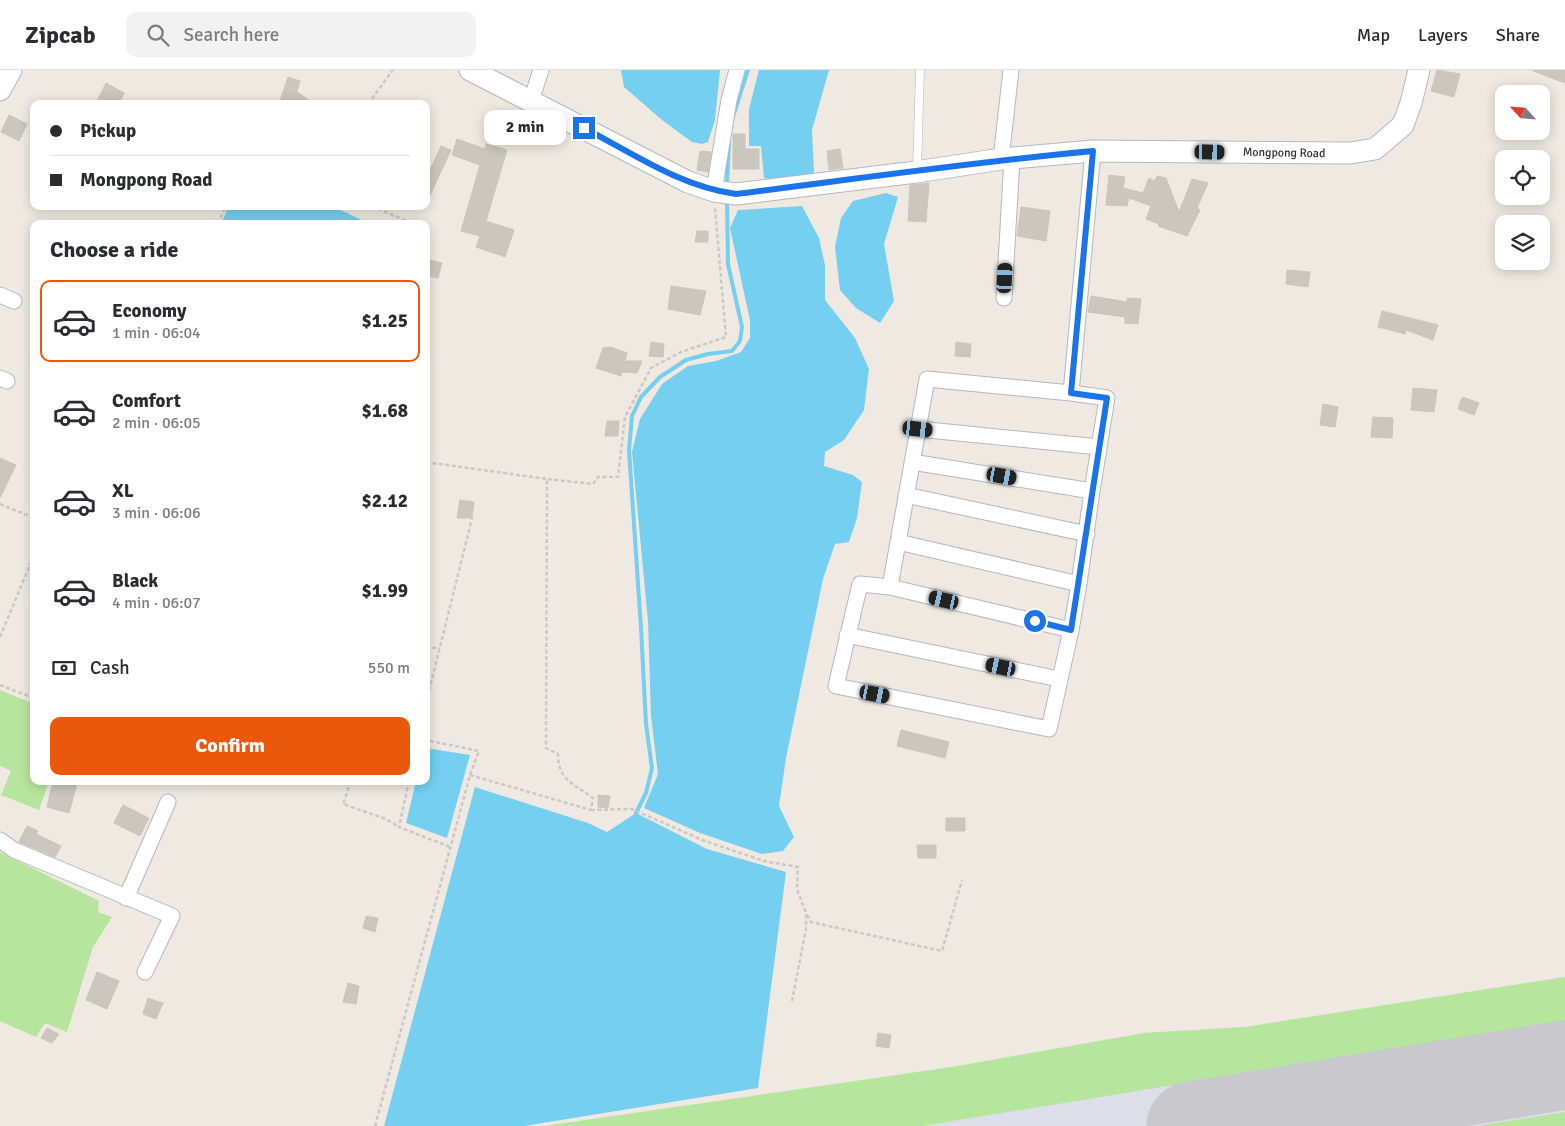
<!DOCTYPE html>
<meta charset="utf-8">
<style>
body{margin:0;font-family:Signika,sans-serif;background:#f2f2f3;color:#2b2b33;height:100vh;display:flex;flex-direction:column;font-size:19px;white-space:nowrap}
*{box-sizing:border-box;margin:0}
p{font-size:16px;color:#7c7c81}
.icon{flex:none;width:28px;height:28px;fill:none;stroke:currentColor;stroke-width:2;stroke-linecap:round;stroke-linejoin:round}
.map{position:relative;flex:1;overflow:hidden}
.panel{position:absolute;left:30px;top:150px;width:400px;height:565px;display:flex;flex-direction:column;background:#fff;border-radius:10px;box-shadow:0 2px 12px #0003}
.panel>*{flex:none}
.top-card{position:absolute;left:30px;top:30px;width:400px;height:110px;border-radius:10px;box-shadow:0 2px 12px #0003;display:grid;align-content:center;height:110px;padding:0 20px;background:#fff}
.needle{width:32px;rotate:296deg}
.controls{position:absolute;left:1495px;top:15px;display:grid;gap:10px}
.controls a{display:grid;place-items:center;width:55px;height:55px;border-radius:10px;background:#fff;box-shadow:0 2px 12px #0003;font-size:25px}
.end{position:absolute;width:22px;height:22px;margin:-11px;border:6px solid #1a73e8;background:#fff;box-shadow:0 0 0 2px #fff}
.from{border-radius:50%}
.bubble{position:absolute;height:35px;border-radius:10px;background:#fff;box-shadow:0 2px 12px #0003;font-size:16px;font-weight:700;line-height:35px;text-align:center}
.car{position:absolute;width:15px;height:30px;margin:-15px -8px;border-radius:6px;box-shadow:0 0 4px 1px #0007;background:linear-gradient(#222 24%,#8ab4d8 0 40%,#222 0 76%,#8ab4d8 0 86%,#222 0)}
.top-card b{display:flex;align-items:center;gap:18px;height:48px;font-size:19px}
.top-card b+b{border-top:1px solid #e1e1e2}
.top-card i{width:12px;height:12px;background:#2b2b33}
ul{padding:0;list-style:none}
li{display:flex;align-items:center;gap:15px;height:82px;margin:0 10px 8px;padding:0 10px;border:2px solid transparent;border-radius:10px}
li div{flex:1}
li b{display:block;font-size:19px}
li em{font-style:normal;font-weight:700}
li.active{border-color:#ea580c}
li>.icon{width:45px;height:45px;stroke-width:1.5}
h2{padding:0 20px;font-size:22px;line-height:60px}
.pay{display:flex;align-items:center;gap:12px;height:55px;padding:0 20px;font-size:19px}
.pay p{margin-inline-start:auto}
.cta{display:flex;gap:10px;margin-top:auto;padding:10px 20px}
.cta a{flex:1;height:58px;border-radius:10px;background:#ea580c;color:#fff;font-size:20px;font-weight:700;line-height:58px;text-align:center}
header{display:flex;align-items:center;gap:30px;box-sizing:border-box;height:70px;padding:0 25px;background:#fff;border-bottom:1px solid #e1e1e2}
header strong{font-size:24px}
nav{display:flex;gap:28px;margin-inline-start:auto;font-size:18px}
.search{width:350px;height:45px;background:#f2f2f3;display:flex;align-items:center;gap:12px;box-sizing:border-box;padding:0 18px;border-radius:10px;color:#7c7c81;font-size:19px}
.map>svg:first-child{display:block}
.airport{fill:#dcdee8}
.green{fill:#b6e59e}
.water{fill:#75cff0}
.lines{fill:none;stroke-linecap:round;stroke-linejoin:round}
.stream{stroke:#75cff0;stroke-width:4}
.runway{stroke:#c9c8cc;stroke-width:89}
.building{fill:#cbc7bf;stroke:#cbc5ba}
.lane-casing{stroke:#b4b7c1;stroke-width:9}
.street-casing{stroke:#b4b7c1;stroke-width:17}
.secondary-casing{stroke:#b4b7c1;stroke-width:23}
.path{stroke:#c9c9c9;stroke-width:2.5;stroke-dasharray:4 2.5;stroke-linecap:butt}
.lane{stroke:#fff;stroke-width:8}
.street{stroke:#fff;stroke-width:15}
.secondary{stroke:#fff;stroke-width:21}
.route{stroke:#1a73e8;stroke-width:6}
.labels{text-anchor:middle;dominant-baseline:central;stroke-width:4.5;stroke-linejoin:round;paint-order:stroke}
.street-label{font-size:12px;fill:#2e2e2e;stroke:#fff}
</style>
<header>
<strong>Zipcab</strong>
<div class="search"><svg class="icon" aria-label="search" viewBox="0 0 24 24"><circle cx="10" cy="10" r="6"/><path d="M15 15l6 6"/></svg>Search here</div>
<nav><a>Map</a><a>Layers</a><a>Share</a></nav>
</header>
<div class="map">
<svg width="1565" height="1056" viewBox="0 0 1565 1056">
<rect width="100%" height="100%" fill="#efe9e1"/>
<path class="airport" d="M1565,907v149h-1021l408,-59 192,-34 101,-6z"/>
<path class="green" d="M0,620l34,14v77h15l-10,29 -38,-15 10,-24 -11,-5z
M0,782l99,49 -1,11 14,5 -19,30 -26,85 -22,-9 -9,14 -36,-16z
M1565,907v44l-643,105h-378l408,-59 192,-34 101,-6z
M1565,1042v14h-88z"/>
<path class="water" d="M621,0h99l-5,50 -7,22 -6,2 -10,-2 -30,-22 -38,-33z
M759,0h70l-17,60 2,42 -3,4 -37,4 -10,-2 -3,-32h-12v-37z
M886,123l12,4 -14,47 10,57 -14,22 -24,-15 -16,-18 -5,-43 6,-29 12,-17z
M229,136h103l38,18h-149z
M802,136l17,32 6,27v35l30,38 14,31 -5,41 -20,30 -19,12 -1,14 29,9 9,7 -5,36 -8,24 -14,2 -12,35 -37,179 -7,48 15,31 -11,14 -21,3 -62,-21 -56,-25 14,-34 -7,-58 -3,-95 -16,-169 8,-33 22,-35 26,-18 28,-5 25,-9 9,-14v-18l-20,-92 8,-18z
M426,678l44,7 -23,83 -41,-15 10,-42h10z
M475,717l113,36 19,9 29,-19 71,36 79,23 -28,216 -234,38h-140z"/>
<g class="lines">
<path class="stream" d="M733,47l15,-47
M727,116l2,-45
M636,743l10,-20 6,-25 -6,-44 -5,-96 -12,-178 3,-34 9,-19 19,-20 26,-17 22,-6 24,-3 8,-10 2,-14 -14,-63 -1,-66"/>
<path class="runway" d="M1191,1056l374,-61"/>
</g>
<path class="building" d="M1437,0l23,4 -6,23 -23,-6z
M1533,0h32v13l-32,-12z
M288,7l12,4 -3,11 18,12h-36z
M106,13l18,10 -5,11h-11l-10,-5z
M9,45l18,9 -8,17 -18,-9z
M733,64h12v15h14v20h-26z
M457,69l28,10 1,-5 21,6 -21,71 28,9 -9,27 -29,-10 4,-11 -19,-5 19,-66 -28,-10z
M441,76l10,4 -25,54v-25z
M840,79l3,19 -14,2 -2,-19z
M700,81l11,1 -3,20 -11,-2z
M1109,105l16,2 -2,11 20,5 6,-15 5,3 3,-5 9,2 13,34 13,-33 16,4 -11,25 3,2 -13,26 -29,-10 1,-2 -13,-5 5,-13 -22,-8 -2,8 -21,-1z
M929,113l-3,39 -18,-1 2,-36z
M1021,137l29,4 -4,30 -29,-5z
M697,161h11v11h-13z
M426,189l16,4 -4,15 -12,-3z
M1287,200l23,2 -2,15 -22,-3z
M671,216l35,5 -6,24 -32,-6z
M1091,226l36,6v-4l14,1 -3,25 -13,-1v-6l-37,-5z
M1382,241l56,14 -5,15 -27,-10 -1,4 -27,-7z
M651,272l13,2 -1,13 -14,-1z
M956,272l15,2 -1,13 -15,-1z
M611,277l16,6 -2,8h17l-5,12 -15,-1 -1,4 -25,-8 7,-20z
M1413,318l24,2 -3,22 -23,-2z
M1462,327l17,6 -5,12 -16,-6z
M1323,334l15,3 -3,20 -15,-2z
M1373,347l20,1 -1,20 -21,-1z
M607,351h12l-1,15h-13z
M0,388l16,7 -16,33z
M460,430l14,2 -2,16h-15z
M901,660l48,12 -4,16 -48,-12z
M53,711l24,3 -8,29 -22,-6z
M598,725l12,1 -2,12 -10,-1z
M123,735l26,13 -9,18 -26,-13z
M946,748h19v13h-19z
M27,756l11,5 -2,3 25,12 -6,11 -36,-15z
M917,775h19v13h-18z
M366,846l12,2 -3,14 -12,-4z
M97,902l22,9 -12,28 -21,-9z
M348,913l11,3 -3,18 -13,-2z
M148,928l15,5 -7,16 -13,-5z
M47,958l12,6 -7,9 -11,-5z
M878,963l13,2 -2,13 -13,-2z"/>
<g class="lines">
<defs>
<path id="lane" d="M917,100l3,-100"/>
<path id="street" d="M531,31l10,-31
M1001,89l10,-89
M714,121l15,-91 8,-30
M0,225l14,6
M1004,228l8,-140
M0,308l7,3
M927,309l144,14 36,5 -15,93 -13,93 -8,46 -22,99 -213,-43 24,-102 30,3z
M1071,323l22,-242
M918,359l181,18
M912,392l180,29
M906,425l181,39
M898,472l181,42
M890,517l181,43
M847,565l212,44
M0,770l14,10 158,66 -27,56
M126,828l42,-96"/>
<path id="secondary" d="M470,0l218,112 26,9 22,3 180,-22 85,-13 92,-8 257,2 25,-4 28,-24 8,-22 8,-33
M0,20l11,-20"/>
</defs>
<use href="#lane" class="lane-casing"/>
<use href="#street" class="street-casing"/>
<use href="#secondary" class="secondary-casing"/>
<path class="path" d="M368,34l25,-34
M372,136l34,15
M218,154l8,-18
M426,392l121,17
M0,434l34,14
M0,567l34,-82
M426,576l14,3
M0,615l34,13
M426,633l46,-185
M470,705l121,35 2,-12c-19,-14 -35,-18 -35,-44l-12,-6 1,-269 46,5 5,-7h20l7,-60 26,-49 30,-16 45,-15 -11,-129
M351,711l-8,23 43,15 13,8
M409,711l-10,46 51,20
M591,740l41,-1 70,31 62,21 34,6 -1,22 9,24v16l-14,72
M807,845l4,7 131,29 20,-71
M375,1056l95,-351 9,-24 -53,-11"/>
<use href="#lane" class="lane"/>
<use href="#street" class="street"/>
<use href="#secondary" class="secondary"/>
</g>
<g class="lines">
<path class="route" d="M584,58c48,25 97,59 152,66 119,-15 238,-32 357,-43l-22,242 36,5 -36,232 -36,-9"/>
</g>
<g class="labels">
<g class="street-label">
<text transform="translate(1284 83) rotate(1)">Mongpong Road</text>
</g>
</g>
</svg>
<div class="controls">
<a><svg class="needle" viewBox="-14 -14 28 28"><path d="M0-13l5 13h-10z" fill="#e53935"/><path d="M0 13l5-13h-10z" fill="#7c7c81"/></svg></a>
<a><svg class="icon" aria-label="locate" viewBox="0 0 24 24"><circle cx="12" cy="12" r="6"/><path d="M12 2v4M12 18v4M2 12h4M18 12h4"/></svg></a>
<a><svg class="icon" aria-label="layers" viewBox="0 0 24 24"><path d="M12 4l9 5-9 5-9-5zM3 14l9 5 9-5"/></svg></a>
</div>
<i class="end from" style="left:1035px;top:551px"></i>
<i class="end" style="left:584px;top:58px"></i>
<div class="bubble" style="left:484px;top:40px;width:82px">2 min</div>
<i class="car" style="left:1210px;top:82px;rotate:91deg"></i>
<i class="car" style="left:1005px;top:208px;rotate:3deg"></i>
<i class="car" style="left:918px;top:359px;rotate:96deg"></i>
<i class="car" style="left:1002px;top:406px;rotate:100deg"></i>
<i class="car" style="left:944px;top:530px;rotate:283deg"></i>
<i class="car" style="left:1001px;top:597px;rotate:282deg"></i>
<i class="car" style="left:875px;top:624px;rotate:101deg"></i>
<div class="top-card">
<b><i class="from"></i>Pickup</b>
<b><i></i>Mongpong Road</b>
</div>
<section class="panel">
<h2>Choose a ride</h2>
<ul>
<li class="active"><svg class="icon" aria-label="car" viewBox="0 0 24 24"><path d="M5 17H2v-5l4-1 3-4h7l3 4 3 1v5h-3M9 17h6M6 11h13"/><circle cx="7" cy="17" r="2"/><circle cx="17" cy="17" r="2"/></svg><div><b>Economy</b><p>1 min · 06:04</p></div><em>$1.25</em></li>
<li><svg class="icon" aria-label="car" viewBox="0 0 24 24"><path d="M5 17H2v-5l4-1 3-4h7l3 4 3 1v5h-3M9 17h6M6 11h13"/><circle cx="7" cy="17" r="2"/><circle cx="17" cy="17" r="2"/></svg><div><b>Comfort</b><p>2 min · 06:05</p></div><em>$1.68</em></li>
<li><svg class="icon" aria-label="car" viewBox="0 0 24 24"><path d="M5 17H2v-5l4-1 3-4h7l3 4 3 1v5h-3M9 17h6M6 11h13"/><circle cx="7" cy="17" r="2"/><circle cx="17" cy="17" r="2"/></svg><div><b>XL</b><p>3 min · 06:06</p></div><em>$2.12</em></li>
<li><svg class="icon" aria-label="car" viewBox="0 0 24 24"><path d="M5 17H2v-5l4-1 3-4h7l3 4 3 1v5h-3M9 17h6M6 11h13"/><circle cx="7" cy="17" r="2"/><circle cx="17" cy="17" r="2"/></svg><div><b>Black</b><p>4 min · 06:07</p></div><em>$1.99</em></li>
</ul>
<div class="pay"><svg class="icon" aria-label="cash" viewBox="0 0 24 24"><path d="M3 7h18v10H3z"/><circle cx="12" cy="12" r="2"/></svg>Cash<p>550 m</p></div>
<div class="cta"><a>Confirm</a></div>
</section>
</div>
